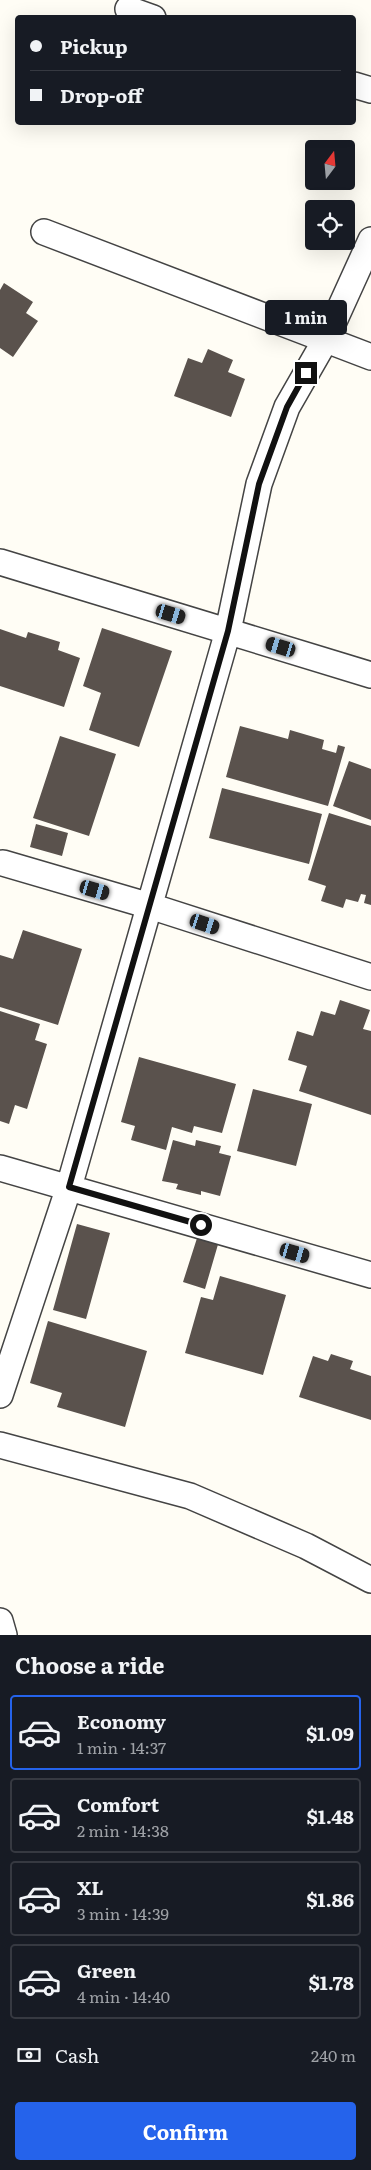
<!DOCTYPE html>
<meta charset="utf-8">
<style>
body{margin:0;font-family:Literata,serif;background:#20242c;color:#f1f3f6;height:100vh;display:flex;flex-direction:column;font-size:19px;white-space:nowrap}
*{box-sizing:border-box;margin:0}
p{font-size:16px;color:#9ea1a6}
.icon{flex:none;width:28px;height:28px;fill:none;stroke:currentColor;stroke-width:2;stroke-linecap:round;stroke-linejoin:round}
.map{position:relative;height:1635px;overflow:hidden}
.drawer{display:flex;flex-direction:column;background:#171b24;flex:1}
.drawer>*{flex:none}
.hud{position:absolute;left:15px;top:15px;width:341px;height:110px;border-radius:5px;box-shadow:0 5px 20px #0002;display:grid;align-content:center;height:110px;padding:0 15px;background:#171b24}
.needle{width:32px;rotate:16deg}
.fabs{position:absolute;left:305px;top:140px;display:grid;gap:10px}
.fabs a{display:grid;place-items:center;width:50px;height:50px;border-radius:5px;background:#171b24;box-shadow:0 5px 20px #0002;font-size:25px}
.end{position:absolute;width:22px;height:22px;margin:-11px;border:6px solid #111;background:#fff;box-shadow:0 0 0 2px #fff}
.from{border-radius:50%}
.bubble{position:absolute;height:35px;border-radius:5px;background:#171b24;box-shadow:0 5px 20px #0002;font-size:16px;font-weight:700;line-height:35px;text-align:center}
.car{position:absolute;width:15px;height:30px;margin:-15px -8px;border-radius:6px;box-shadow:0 0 4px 1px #0007;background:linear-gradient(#222 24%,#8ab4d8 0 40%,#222 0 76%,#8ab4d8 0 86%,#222 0)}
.hud b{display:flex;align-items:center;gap:18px;height:48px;font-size:19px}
.hud b+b{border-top:1px solid #363941}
.hud i{width:12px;height:12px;background:#f1f3f6}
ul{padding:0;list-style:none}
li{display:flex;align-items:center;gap:15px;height:75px;margin:0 10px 8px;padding:0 5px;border:2px solid #363941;border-radius:5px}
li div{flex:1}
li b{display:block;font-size:19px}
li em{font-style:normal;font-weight:700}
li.on{border-color:#2563eb}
li>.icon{width:45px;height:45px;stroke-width:1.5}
h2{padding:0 15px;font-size:22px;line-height:60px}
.pay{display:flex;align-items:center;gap:12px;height:55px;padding:0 15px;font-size:19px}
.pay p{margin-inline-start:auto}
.action{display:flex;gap:10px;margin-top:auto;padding:10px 15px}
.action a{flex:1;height:58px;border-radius:5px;background:#2563eb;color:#fff;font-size:20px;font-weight:700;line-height:58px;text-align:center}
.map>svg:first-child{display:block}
.building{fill:#5a524d}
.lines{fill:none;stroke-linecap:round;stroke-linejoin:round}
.minor-casing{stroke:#444;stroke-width:28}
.minor{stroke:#fff;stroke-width:25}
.route{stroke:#111;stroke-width:6}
</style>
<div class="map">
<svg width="371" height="1635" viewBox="0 0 371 1635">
<rect width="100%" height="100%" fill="#fffdf5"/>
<path class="building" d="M4,283l29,19 -7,11 12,8 -25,36 -13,-9v-58z
M208,349l25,11 -5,12 17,7 -14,38 -57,-21 14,-38 14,5z
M102,628l70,23 -33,96 -50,-17 12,-37 -18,-7z
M0,629l26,9 2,-6 32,10 -2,8 22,8 -16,49 -64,-21z
M240,726l48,13 2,-9 34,10 -2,9 14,4 2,-8 7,2 -17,59 -102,-29z
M60,736l56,18 -27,82 -56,-18z
M349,761l22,8v51l-38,-14z
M222,788l100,26 -13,50 -100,-26z
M329,813l42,13v79l-7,-2 2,-8 -5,-1 -3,8 -12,-3 -3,9 -22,-7 5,-15 -18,-6z
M36,824l32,9 -6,23 -32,-9z
M23,930l59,19 -24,76 -58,-18v-52l13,4z
M340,1000l30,10 -7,19 8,2v84l-72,-24 8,-25 -19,-6 9,-29 16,5 8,-25 14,4z
M0,1011l40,13 -5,16 12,4 -20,65 -12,-4 -6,19 -9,-3z
M139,1057l97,27 -14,49 -28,-7 -2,7 -20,-6 -6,23 -35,-10 4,-14 -14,-4z
M253,1089l59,15 -16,62 -59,-15z
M173,1140l22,6 1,-6 25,6 -2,7 12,3 -11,40 -19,-5v4l-25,-6 2,-5 -16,-3z
M77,1224l33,9 -24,86 -33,-9z
M198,1235l21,6 -14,48 -22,-7z
M220,1276l66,19 -23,80 -78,-22 16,-56 12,3z
M48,1321l99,30 -22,76 -68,-20 5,-14 -32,-10z
M331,1354l22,7 -3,8 21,7v44l-72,-23 14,-41 15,5z"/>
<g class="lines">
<defs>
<path id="minor" d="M128,9l25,9
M354,85l17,5
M44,232l327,125
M0,562l371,113
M3,863l147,43 221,71
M0,1168l371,107
M0,1395l69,-208 159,-556 31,-147 28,-77 39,-68 45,-99
M0,1445l190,51 116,50 65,34
M0,1621l4,14"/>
</defs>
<use href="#minor" class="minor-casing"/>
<use href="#minor" class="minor"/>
</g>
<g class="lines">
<path class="route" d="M201,1225l-132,-38 159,-556 31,-147 28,-77 19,-34"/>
</g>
</svg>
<div class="fabs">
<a><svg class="needle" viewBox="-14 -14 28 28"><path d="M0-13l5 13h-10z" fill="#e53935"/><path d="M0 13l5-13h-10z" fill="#9ea1a6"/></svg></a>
<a><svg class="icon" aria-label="locate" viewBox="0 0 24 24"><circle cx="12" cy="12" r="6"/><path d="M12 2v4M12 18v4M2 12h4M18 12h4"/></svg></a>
</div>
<i class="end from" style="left:201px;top:1225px"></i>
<i class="end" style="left:306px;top:373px"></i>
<div class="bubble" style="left:265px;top:300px;width:82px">1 min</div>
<i class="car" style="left:171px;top:614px;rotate:107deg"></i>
<i class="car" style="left:281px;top:647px;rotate:287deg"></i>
<i class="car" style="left:95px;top:890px;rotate:106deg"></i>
<i class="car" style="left:205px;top:924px;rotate:108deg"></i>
<i class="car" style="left:295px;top:1253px;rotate:106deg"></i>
<div class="hud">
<b><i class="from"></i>Pickup</b>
<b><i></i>Drop-off</b>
</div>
</div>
<section class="drawer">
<h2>Choose a ride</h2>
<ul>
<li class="on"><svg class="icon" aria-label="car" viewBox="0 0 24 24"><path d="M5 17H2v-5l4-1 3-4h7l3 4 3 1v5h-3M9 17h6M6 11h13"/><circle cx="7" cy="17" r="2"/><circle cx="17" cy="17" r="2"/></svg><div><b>Economy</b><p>1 min · 14:37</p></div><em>$1.09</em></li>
<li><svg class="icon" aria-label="car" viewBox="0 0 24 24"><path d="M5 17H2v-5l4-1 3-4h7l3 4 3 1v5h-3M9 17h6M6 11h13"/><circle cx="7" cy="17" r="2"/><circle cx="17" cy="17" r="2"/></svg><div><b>Comfort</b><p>2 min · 14:38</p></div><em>$1.48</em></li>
<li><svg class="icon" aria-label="car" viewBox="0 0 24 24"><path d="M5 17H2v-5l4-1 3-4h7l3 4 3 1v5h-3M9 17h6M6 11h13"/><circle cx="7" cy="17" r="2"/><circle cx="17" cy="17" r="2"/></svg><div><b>XL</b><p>3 min · 14:39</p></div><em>$1.86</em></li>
<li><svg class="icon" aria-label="car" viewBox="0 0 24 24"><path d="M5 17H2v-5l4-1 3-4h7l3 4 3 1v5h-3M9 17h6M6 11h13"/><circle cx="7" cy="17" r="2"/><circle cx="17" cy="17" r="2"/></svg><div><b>Green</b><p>4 min · 14:40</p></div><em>$1.78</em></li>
</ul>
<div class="pay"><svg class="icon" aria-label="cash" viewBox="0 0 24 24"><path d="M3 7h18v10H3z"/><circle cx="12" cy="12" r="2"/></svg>Cash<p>240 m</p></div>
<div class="action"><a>Confirm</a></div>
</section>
